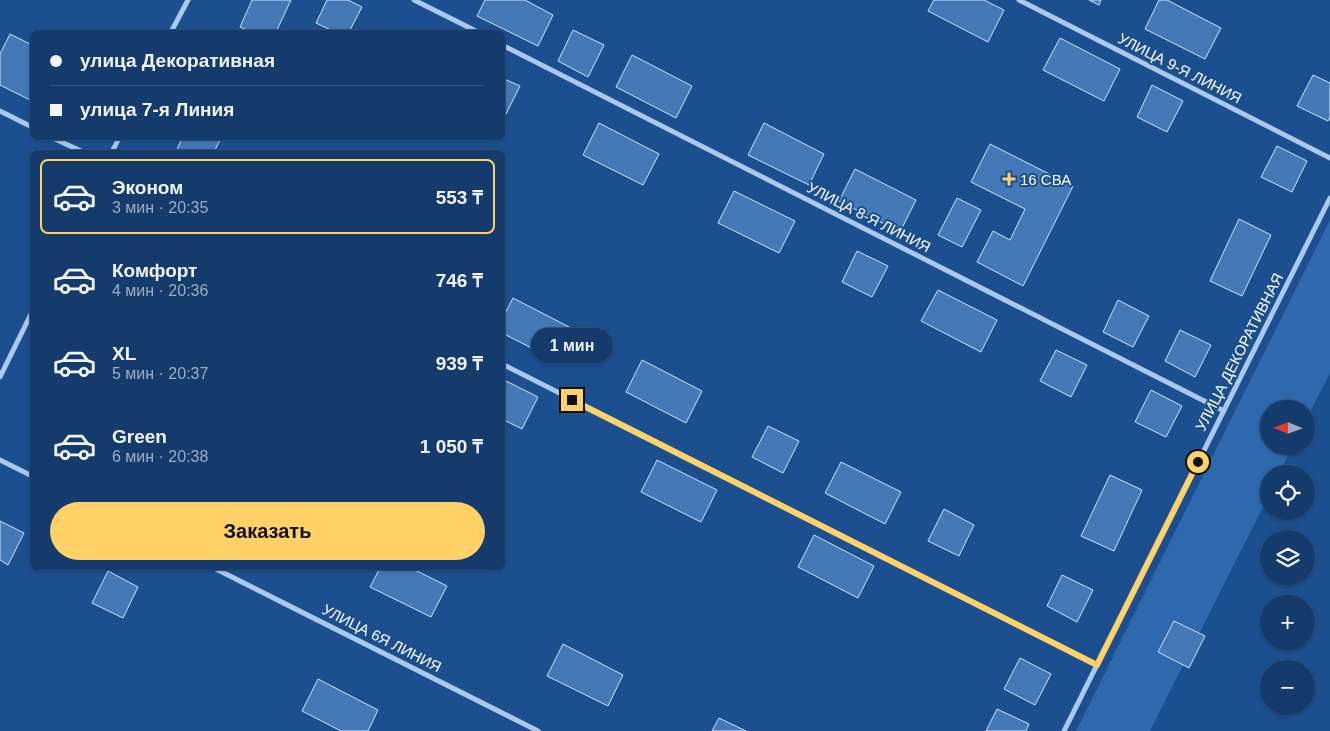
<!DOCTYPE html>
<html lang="ru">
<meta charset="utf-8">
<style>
body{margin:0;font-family:Arial,sans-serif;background:#214673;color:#f1f3f6;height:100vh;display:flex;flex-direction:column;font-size:19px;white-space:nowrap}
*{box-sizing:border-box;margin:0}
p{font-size:16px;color:#9dadc1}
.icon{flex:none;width:28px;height:28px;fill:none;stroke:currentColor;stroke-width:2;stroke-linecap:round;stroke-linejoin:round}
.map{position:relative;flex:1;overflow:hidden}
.side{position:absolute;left:30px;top:150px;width:475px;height:420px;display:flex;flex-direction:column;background:#143b6b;border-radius:8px;box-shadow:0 1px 4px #0004,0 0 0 1px #33557e}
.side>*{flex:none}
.banner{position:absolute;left:30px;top:30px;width:475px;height:110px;border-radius:8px;box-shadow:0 1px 4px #0004,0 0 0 1px #33557e;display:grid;align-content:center;height:110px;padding:0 20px;background:#143b6b}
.needle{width:32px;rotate:271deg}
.tools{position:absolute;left:1260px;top:400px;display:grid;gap:10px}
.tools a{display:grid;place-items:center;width:55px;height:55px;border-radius:50%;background:#143b6b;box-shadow:0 1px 4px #0004,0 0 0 1px #33557e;font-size:25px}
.end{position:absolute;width:22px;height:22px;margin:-11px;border:6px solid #ffd166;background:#111;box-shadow:0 0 0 2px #111}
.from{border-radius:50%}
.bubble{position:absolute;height:35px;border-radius:18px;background:#143b6b;box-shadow:0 1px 4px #0004,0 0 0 1px #33557e;font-size:16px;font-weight:700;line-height:35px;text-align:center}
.banner b{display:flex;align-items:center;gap:18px;height:48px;font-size:19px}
.banner b+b{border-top:1px solid #33557e}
.banner i{width:12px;height:12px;background:#f1f3f6}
ul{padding:9px 0 0;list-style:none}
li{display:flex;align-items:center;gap:15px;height:75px;margin:0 10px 8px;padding:0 10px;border:2px solid transparent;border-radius:8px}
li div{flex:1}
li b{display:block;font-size:19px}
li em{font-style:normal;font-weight:700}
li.on{border-color:#ffd166}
li>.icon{width:45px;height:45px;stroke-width:1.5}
.cta{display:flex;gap:10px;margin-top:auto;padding:10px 20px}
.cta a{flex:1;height:58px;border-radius:30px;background:#ffd166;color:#111;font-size:20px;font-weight:700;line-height:58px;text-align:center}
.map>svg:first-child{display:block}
.green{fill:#2e69ad}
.building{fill:#4478b7;stroke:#cfe3fa}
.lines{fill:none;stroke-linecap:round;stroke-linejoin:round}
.street{stroke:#a9c9ee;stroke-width:5}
.route{stroke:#ffd166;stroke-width:6}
.poi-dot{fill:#ffd166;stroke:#1b4f8f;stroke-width:2}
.labels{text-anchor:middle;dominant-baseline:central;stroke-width:4;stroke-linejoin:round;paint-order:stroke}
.street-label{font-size:15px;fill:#fff;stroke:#1b4f8f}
.poi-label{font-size:15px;fill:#fff;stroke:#1b4f8f;text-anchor:start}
</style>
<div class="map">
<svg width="1330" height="731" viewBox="0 0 1330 731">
<rect width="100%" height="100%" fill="#1b4f8f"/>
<path class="green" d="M1330,220v153l-24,47v-11h-37v37h24l-14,28h-10v21l-119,236h-74z"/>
<path class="building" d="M252,0h39l-15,32h-25l-11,-5z
M327,0h21l14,7 -13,25h-14l-19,-9z
M485,0h40l28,15 -15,31 -61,-30z
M934,0h50l20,10 -16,32 -60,-31z
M1089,0h12l-2,5z
M1159,0h8l54,28 -16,31 -60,-30z
M573,30l31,15 -16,32 -30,-16z
M10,34l22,11v56l-32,-16v-31z
M1060,38l60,31 -16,32 -61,-31z
M632,55l60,31 -16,32 -60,-31z
M1313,75l17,8v34l-2,4 -31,-15z
M502,78l18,8 -16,32 -2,-1z
M1152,85l31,16 -16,31 -30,-15z
M599,123l60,31 -16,31 -60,-30z
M764,123l60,31 -15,31 -61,-30z
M182,138h39l-7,14h-38z
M990,144l83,42 -50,100 -46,-24 16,-31 17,9 15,-31 -54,-27z
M1277,146l30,15 -15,31 -31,-15z
M855,169l61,31 -16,32 -61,-31z
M734,191l61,30 -16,32 -61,-30z
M957,198l24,12 -19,37 -24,-12z
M1239,219l32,16 -29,61 -32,-15z
M857,251l31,15 -16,31 -30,-15z
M938,290l59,30 -16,32 -60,-31z
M513,298l60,31 -16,32 -55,-28v-14z
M1118,300l31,16 -16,31 -30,-15z
M1180,330l31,15 -16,32 -30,-16z
M1056,350l31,15 -16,32 -31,-16z
M642,360l60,31 -16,32 -60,-31z
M502,379l36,18 -16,32 -20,-10z
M1151,390l31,16 -16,31 -31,-15z
M768,426l31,15 -16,32 -31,-16z
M657,460l60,30 -16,32 -60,-30z
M841,462l60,30 -16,32 -60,-31z
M1110,475l32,15 -28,61 -33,-15z
M944,509l30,16 -15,31 -31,-15z
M0,521l24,12 -16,32 -8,-5z
M814,535l60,31 -16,32 -60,-31z
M380,568h31l36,18 -16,31 -61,-30z
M108,571l30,16 -15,31 -31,-15z
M1062,575l31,15 -16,32 -30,-16z
M1174,621l31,15 -16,32 -31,-16z
M563,644l60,31 -15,31 -61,-30z
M1020,658l31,16 -16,31 -31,-16z
M318,679l60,31 -10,21h-27l-39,-20z
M997,709l32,15 -3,7h-40z
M719,718l27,13h-34z"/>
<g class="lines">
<path class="street" d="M414,0l64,32
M1019,0l311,158
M171,32l17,-32
M502,45l722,366
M0,111l32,16
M53,138l30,14
M112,152l7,-14
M502,364l595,301
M0,377l32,-65
M0,460l32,16
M214,568l324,163
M1064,731l266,-533"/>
</g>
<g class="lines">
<path class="route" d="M572,400l525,265 101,-203"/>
</g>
<path class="poi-dot" d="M1006.5 171.5h5v5h5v5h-5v5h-5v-5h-5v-5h5z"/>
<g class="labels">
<g class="street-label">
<text transform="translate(1180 68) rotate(27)">УЛИЦА 9-Я ЛИНИЯ</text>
<text transform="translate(869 217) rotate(27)">УЛИЦА 8-Я ЛИНИЯ</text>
<text transform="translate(1239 352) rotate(-63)">УЛИЦА ДЕКОРАТИВНАЯ</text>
<text transform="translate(382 638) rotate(27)">УЛИЦА 6Я ЛИНИЯ</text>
</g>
<g class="poi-label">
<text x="1020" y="179">16 СВА</text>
</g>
</g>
</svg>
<div class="tools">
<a><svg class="needle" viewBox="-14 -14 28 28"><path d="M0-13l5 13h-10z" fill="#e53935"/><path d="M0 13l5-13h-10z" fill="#9dadc1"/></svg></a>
<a><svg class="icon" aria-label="locate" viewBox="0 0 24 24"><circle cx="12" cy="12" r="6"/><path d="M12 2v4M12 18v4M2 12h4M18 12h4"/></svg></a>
<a><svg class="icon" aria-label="layers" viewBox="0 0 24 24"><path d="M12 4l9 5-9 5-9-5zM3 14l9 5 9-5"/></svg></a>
<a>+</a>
<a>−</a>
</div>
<i class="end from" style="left:1198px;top:462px"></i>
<i class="end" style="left:572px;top:400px"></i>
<div class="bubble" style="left:531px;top:328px;width:82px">1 мин</div>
<div class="banner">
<b><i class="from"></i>улица Декоративная</b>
<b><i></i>улица 7-я Линия</b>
</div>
<section class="side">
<ul>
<li class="on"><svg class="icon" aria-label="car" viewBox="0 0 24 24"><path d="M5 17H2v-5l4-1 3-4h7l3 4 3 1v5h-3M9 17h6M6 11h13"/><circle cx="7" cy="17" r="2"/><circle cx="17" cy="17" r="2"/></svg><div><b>Эконом</b><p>3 мин · 20:35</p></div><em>553 ₸</em></li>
<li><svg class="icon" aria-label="car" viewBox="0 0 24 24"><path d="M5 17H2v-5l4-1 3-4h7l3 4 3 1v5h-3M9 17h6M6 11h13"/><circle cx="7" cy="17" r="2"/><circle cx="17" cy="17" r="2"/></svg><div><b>Комфорт</b><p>4 мин · 20:36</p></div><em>746 ₸</em></li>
<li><svg class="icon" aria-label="car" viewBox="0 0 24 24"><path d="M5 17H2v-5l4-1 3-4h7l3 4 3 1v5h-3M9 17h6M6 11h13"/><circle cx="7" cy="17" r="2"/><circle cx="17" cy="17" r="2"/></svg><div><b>XL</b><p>5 мин · 20:37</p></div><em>939 ₸</em></li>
<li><svg class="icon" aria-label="car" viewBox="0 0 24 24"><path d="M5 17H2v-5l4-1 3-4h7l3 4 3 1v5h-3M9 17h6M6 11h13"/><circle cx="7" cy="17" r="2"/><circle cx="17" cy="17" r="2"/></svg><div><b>Green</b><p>6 мин · 20:38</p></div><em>1 050 ₸</em></li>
</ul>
<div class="cta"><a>Заказать</a></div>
</section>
</div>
